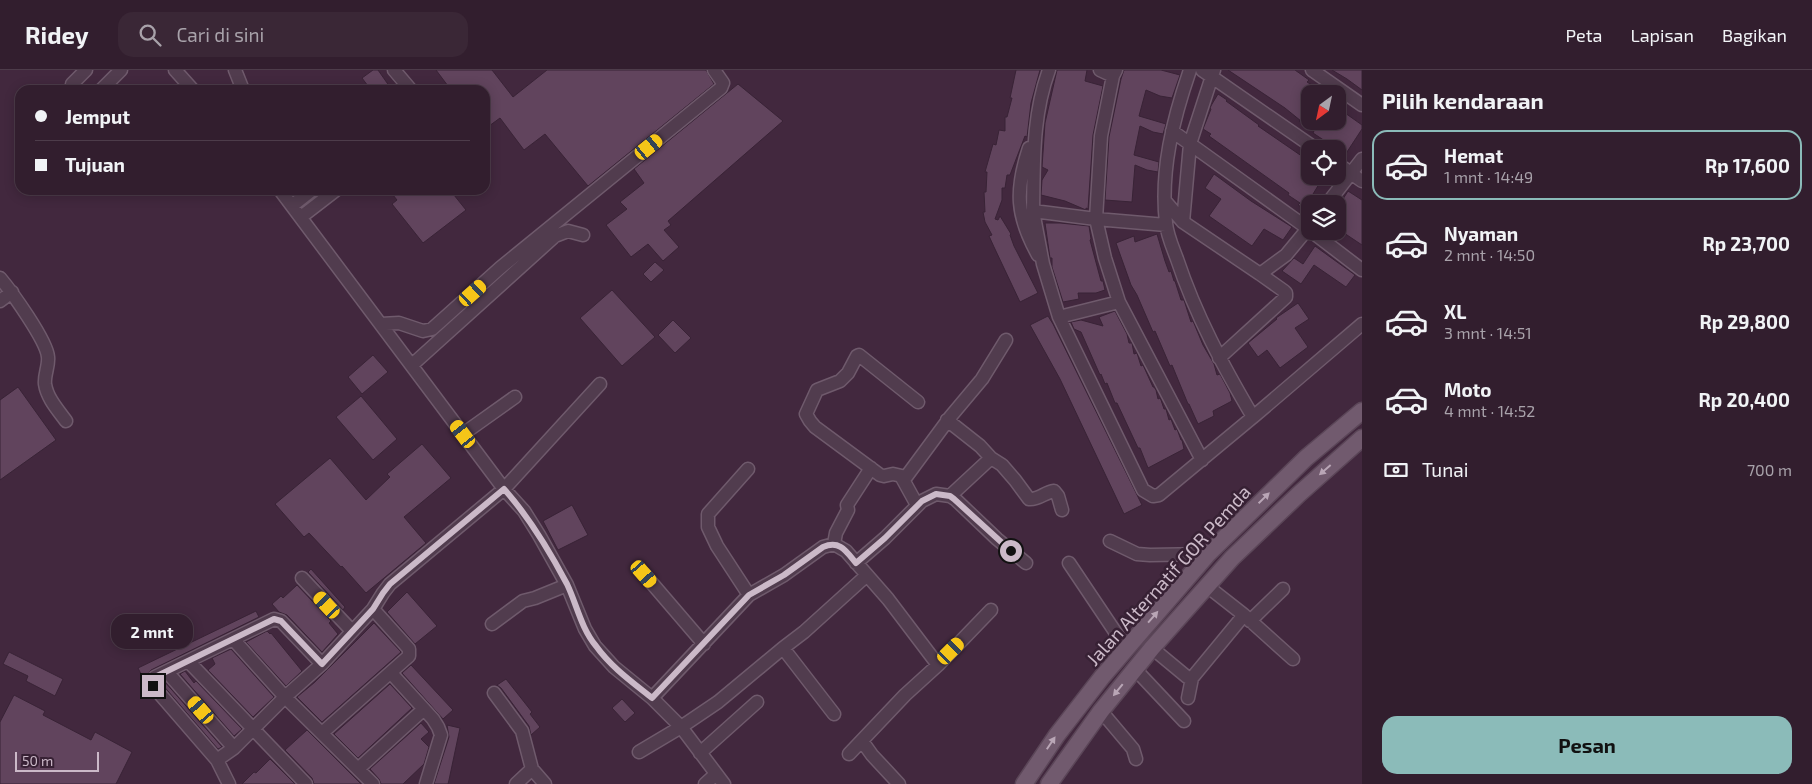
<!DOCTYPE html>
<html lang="id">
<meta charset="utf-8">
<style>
body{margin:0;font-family:"Exo 2",sans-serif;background:#3a2736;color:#f1f3f6;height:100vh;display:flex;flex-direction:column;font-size:19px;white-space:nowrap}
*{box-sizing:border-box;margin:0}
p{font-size:16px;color:#a8a2aa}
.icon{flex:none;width:28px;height:28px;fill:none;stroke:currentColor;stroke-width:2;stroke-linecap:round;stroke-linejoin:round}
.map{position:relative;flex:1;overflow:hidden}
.details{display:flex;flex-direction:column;background:#321e2e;width:450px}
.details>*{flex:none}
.banner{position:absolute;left:15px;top:15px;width:475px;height:110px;border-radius:15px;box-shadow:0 2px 12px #0003,0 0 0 1px #4d3c4a;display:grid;align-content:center;height:110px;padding:0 20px;background:#321e2e}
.needle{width:32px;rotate:213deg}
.controls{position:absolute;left:1301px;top:15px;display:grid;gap:10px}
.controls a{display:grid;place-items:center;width:45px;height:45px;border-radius:10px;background:#321e2e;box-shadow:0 2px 12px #0003,0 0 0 1px #4d3c4a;font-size:25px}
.scale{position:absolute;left:15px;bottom:12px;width:84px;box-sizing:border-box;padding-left:5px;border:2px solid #cbb9c8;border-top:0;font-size:14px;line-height:18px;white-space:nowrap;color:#cbb9c8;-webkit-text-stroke:4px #372134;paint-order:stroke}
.end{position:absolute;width:22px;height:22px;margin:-11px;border:6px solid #cbb9c8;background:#111;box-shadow:0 0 0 2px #111}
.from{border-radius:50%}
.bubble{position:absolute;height:35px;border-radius:15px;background:#321e2e;box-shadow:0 2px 12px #0003,0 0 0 1px #4d3c4a;font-size:16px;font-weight:700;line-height:35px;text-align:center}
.car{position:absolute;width:15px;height:30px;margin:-15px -8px;border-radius:6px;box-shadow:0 0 4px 1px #0007;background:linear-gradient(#f5c518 24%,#345 0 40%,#f5c518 0 76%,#345 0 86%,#f5c518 0)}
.banner b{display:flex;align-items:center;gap:18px;height:48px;font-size:19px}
.banner b+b{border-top:1px solid #4d3c4a}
.banner i{width:12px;height:12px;background:#f1f3f6}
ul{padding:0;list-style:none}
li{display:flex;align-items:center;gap:15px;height:70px;margin:0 10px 8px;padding:0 10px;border:2px solid transparent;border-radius:15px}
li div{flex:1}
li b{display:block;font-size:19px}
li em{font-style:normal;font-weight:700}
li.selected{border-color:#8bbbb9}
li>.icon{width:45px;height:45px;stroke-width:1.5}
h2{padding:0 20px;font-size:22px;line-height:60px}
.pay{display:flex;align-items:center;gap:12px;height:55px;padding:0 20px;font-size:19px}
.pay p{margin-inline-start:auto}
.action{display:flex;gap:10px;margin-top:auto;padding:10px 20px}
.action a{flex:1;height:58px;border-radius:15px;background:#8bbbb9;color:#111;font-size:20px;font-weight:700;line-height:58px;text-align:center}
header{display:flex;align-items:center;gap:30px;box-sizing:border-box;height:70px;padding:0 25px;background:#321e2e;border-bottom:1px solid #4d3c4a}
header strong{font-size:24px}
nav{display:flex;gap:28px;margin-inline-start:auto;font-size:18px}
.search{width:350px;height:45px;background:#3a2736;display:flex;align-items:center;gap:12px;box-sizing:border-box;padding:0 18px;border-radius:15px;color:#a8a2aa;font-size:19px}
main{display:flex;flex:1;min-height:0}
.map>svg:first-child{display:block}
.building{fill:#61445d;stroke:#392336}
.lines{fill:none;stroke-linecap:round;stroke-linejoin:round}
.minor-casing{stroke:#6f5a6c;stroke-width:15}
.major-casing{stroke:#5b4658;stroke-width:19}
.minor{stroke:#513c4e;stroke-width:12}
.major{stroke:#715a6e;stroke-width:16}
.oneway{fill:#b9a6b6}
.route{stroke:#cbb9c8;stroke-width:6}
.labels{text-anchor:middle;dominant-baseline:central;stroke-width:5;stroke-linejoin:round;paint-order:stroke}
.street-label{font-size:19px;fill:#cbb9c8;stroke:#372134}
</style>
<header>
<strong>Ridey</strong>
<div class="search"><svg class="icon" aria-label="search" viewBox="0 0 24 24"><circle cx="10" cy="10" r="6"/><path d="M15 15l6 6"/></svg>Cari di sini</div>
<nav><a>Peta</a><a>Lapisan</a><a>Bagikan</a></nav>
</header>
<main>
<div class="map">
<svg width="1362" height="714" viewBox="0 0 1362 714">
<rect width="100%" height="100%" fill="#42283e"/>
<path class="building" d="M373,0h5l14,20h-21l-9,-12z
M436,0h56l21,27 34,-27h159l8,14 -126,102 -43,-52 -21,16 -24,-32 -15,11v-39h-34z
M1016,0h24l-9,33 -4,34 -2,-1 -15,39h-3l-2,13h-3v12l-7,19 3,1 2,-4 11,18 -1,1 4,11 24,47 -18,9 -26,-55 -5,-11 3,-1 -7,-13 -2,-10h2l-1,-20h2l1,-20h-2l8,-28 3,1 3,-15 6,1v-14h2l5,-19h-2z
M1057,0h30l-2,11 18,5 -10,49 -5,74 -2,-1v2l-21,-9 -24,-6 1,-15 6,-10 -6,-3 3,-44z
M1124,0h37l19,5 -8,23 -12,-2 -14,-6 -7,26 27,8 -3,10 -10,-2 -13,-6 -6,29 25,7 -1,10 -11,-2 -12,-5 -3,37 -27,-2 4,-63 12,-58z
M1228,0h67l14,10 -2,2 19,12h-16v27h28v-13l24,17v4l-17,26 -7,-6 -14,-7 1,-1 -12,-8 1,-2 -15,-10h2l-16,-13z
M1332,0h30v20l-15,-11z
M738,14l45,37 -115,100 3,4 -7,5 15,17 -16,14 -15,-17 -17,13 -25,-32 21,-16 -7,-7 24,-19 -10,-14z
M1218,24l9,6 -1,1 33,24 -1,1 48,33 4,4v13h14l-11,18 3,2 -9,14 -9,-5 2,-2 -12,-8 1,-2 -80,-57 2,-2 -8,-5 8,-20 -1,-1 2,-4z
M1214,104l37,27 41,26 -9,13 -19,-11 -12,17 -43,-30 12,-17 -16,-11z
M389,120h61l16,20 -43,33 -31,-39 5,-4z
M1348,121l14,9v45l-24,-16v-22z
M1045,153h15l29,3 2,13 -1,1 11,41h2l2,9 -9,3h-18l1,6 -16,3 -11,-35v-9h-2z
M1157,164l8,27 4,11 2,-1 3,10h1l6,19h3l7,22 2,-1 10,24 11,19 3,11 3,-1 10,19 2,8 -19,10 1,5 -16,8 -9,-20h-1l-16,-39 -2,1 -15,-35 -2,1 -16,-37 -6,-10 -15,-42 18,-7 1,6z
M1315,176l40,29 -9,12 -32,-22 -13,19 -19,-13 12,-13 9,6z
M655,192l9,8 -13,12 -8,-8z
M612,220l43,47 -33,29 -42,-48z
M1298,233l11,16 -14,9 13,19 -28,21 -13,-18 -9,7 -10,-14 29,-24 -1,-1z
M1115,241l12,23 2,9h3l2,11 3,-1 4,13 2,-1 10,22h1l2,3 2,9 2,-1 1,2 3,9h2l3,11 2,-1 4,11 2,-1 4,11h1l2,9 -36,19 -8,-20h-2l-21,-45h-2l-8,-20 -2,1 -4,-10 -1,1 -19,-43 -7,-3 -3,-7 10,-2 22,6 -4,-9z
M1048,246l5,8 89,181 -18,9 -64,-135 -30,-54z
M673,250l18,18 -16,15 -17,-18z
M373,285l15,17 -26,22 -14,-17z
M18,317l38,53 -56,40v-80z
M361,326l36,43 -24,21 -37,-43z
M422,374l29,34 -47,39 22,26 -60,50 -24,-27 -1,1 -32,-34 -5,4 -29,-33 55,-46 36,42 24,-23 -3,-3z
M572,435l16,30 -30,15 -15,-29z
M311,499l34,38 -2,3 -35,-38z
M297,515l34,36 -2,2 9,11 -16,18 -35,-37 -8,-3 -7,-8 9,-8 2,2z
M407,522l30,34 -22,18 -28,-32z
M256,541l3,6 -108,53 -7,10 -6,-12z
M374,553l27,29 -79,70 -25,-25 18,-15z
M267,561l3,3 1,-1 31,38 -16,15 -40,-44z
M231,579l43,48 -21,20 -45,-47 7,-6 -3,-6z
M9,582l54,27 -8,17 -29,-15 2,-5 -25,-12z
M411,595l42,45 -10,9 -41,-46z
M185,601l9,12 2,-2 46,48 -8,7 -54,-62z
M506,609l26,33 -2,2 10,13 -9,8 -2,-9 -28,-38 -4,-3z
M164,611l58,66 -4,2 -57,-66z
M390,614l22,24 -54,50 -24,-24z
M14,625l31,16 -2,4 48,25 4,-8 37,20 -16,32h-116v-62z
M622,629l13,14 -10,9 -13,-14z
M421,653l8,9 -8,7 8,8 -5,17 -21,20h-22l-2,-5 -9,-10z
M447,655l13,3 -11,52 -1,4h-14l15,-47z
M307,660l54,54h-47l-2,-6 -27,-28z
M270,689l25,25h-53l12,-12 2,1z"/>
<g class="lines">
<defs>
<path id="minor" d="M175,0l18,20
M235,0l8,20
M394,0l17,20
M1049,0c-17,46 -15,93 -16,141l63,8 9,39 14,44 83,158
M1100,0l13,6
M1116,0l-3,6 -12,60 -5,83 70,6
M1190,0c-17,49 -30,101 -24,153 1,12 7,25 11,36 19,57 46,107 76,158l109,-93
M1202,0l114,79
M1312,0l50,35
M72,14l14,-14
M101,20l20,-20
M1172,61l138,99
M1029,78c-14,42 -13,68 9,107
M1338,94l24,17
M280,120l224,299 20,22 15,24 28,50 18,44 10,17 19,21 38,31 29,29 43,57
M1165,131l18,21 77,52 26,-19 24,-29
M1327,134l35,-45
M293,135l19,-15
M1033,141l10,53 16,53 84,173 10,6 6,-1 94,-78
M301,147l35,-27
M1183,152l7,-78 24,-74
M1311,161l51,39
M0,208c11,13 47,63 48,79 1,9 -4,18 -3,27 2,14 13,26 21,37
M0,231l12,-9
M1059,247l60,-15
M381,254l18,-1 24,8 9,-2 68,-61 221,-180 2,-5 -9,-13
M1219,288l67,-61v-4l-2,-2 -24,-17
M412,295l143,-129 13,-5 15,4
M918,332l-59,-47 -2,1 -9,17 -8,8 -23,9 -11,24 4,7 5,6 65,48 4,1 9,-2 13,3 45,-61 31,-37 24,-39
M947,350l33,26 11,12 11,7 13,15 14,19c10,1 16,-7 25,-8l4,5 4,14
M463,364l52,-37
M748,399l-40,45v13l9,19 32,49
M901,406l16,29
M950,426l41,-38
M1110,471l27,13 13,1 58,-1
M834,474l2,-11 12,-23 -1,-5 24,-37
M856,493l29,-25 37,-37 14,-7 14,2 5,3 42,40 29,24
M1069,493l57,85
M644,504l60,70
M302,508l50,53
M1244,545l49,44
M1250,551l33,-32
M492,554l31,-23 12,-3 32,-13
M233,569l52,58 88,87
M783,578l51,66
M1152,578l35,29 5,1 52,-63 -37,-29
M188,591l118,123
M938,595l53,-55
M1135,599l49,52
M167,602l67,76
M391,603l42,46 5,8 3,8 -15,49
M494,623l28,38 10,38 13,15
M652,628l97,-103 35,-20 39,-28 11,-3 12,7 42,48 50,66 -33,30 -56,59
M1188,628l4,-20
M1101,641l32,38 3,10
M322,663l87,-77v-7l-36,-40
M862,671l10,14 27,29
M639,682l42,-25 37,-25 65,-54 21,-16 62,-56
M700,683l57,-51
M217,690l17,-12 51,-51 37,-33 51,-55 10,-16 7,-9 114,-95 96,-105
M358,699l66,-60
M229,714l-12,-24 -64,-74 -2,-3 4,-6 119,-58 7,2 41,43
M516,714l16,-15
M705,714l11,-10"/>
<path id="major" d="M1024,714l33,-49 45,-58 106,-123 98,-96 56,-47
M1049,714l52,-73 51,-63 80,-90 67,-64 63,-56"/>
</defs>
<use href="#minor" class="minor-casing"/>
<use href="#major" class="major-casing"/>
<use href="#minor" class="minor"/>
<use href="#major" class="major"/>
</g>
<defs><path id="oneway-solid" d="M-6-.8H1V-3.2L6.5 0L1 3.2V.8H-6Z" transform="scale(1.25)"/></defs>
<g class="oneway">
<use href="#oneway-solid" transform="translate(1325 400) rotate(139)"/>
<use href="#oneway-solid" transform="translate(1264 428) rotate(-44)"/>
<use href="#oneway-solid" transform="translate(1153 547) rotate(-49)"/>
<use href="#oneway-solid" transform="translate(1118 620) rotate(129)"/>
<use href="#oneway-solid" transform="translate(1051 673) rotate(-56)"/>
</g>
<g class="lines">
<path class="route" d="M153,616l-2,-3 4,-6 119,-58 7,2 41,43 51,-55 10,-16 7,-9 114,-95c26,29 45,61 63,95 10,21 14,44 29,62 15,21 36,36 56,52l97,-103 35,-20 39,-28c17,-7 23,4 33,16l29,-25 37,-37 14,-7 14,2 4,3 57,52"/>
</g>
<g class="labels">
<g class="street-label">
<text transform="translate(1168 505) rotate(-48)">Jalan Alternatif GOR Pemda</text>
</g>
</g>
</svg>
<div class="controls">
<a><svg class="needle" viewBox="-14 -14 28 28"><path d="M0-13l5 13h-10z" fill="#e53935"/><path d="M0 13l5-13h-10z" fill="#a8a2aa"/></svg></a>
<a><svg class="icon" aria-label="locate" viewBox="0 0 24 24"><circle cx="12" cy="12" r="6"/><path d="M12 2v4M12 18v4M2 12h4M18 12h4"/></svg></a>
<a><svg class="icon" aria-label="layers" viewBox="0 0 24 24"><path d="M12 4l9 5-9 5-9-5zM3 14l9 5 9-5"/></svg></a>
</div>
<div class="scale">50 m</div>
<i class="end from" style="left:1011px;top:481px"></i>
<i class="end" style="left:153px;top:616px"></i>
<div class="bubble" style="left:111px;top:544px;width:82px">2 mnt</div>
<i class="car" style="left:649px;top:77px;rotate:51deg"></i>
<i class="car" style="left:473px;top:223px;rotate:48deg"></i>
<i class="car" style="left:463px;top:364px;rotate:323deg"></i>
<i class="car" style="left:644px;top:504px;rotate:139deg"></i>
<i class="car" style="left:327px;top:535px;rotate:317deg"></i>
<i class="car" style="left:951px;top:581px;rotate:45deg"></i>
<i class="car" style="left:201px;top:640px;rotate:319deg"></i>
<div class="banner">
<b><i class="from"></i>Jemput</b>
<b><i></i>Tujuan</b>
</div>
</div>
<section class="details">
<h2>Pilih kendaraan</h2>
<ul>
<li class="selected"><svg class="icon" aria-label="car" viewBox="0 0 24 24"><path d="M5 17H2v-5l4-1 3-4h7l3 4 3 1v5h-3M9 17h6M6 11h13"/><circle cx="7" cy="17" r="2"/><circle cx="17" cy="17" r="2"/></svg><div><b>Hemat</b><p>1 mnt · 14:49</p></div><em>Rp 17,600</em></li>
<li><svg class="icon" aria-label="car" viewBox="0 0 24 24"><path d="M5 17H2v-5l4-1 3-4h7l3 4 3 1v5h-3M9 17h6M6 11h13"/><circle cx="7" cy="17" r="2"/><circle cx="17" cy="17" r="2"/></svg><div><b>Nyaman</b><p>2 mnt · 14:50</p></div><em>Rp 23,700</em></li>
<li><svg class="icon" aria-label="car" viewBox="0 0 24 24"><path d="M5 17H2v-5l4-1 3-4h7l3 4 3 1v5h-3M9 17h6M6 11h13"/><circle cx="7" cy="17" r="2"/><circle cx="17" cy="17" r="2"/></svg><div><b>XL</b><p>3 mnt · 14:51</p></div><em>Rp 29,800</em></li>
<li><svg class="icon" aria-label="car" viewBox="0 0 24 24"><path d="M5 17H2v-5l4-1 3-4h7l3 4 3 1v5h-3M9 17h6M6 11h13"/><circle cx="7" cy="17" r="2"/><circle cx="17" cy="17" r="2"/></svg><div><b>Moto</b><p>4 mnt · 14:52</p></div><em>Rp 20,400</em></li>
</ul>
<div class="pay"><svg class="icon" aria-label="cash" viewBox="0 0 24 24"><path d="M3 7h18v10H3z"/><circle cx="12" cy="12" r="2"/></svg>Tunai<p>700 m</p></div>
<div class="action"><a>Pesan</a></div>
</section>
</main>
